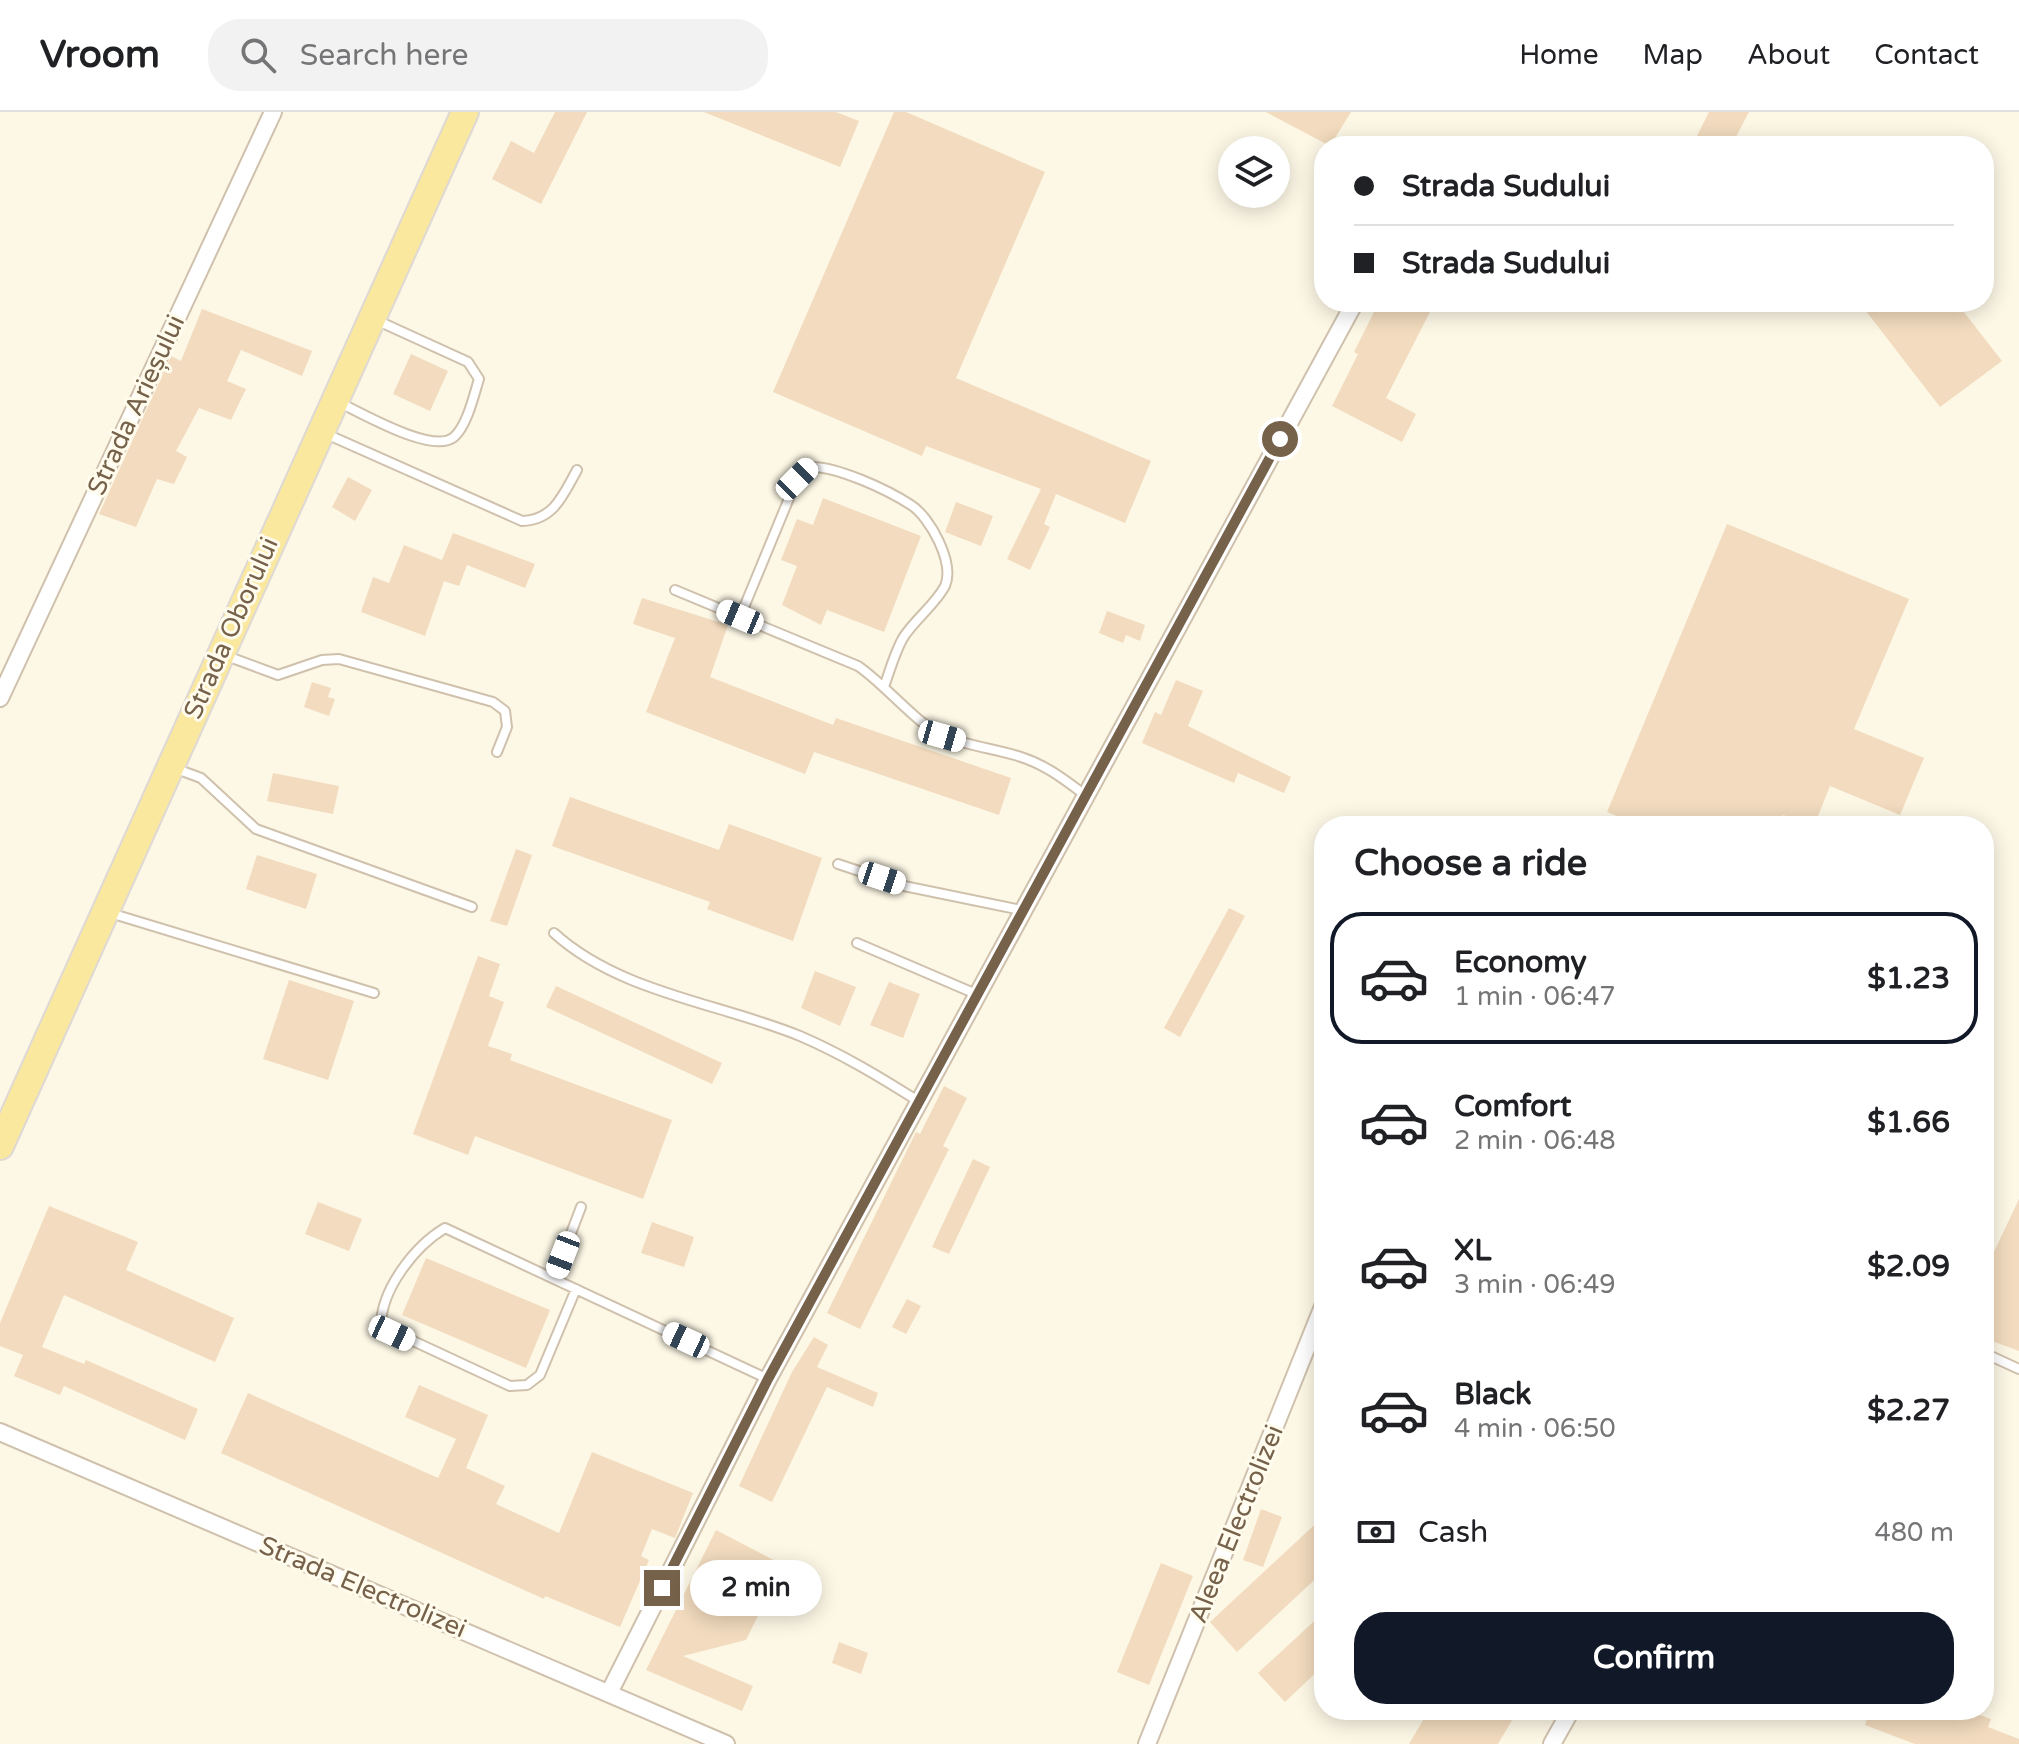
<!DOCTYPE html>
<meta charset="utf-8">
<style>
body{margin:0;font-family:"Varela Round",sans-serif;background:#f2f2f2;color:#202124;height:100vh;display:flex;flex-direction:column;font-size:30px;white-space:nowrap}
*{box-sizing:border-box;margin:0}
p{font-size:26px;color:#757577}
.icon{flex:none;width:44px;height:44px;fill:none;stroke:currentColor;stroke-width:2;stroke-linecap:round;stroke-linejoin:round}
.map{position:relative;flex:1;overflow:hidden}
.side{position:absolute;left:1314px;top:704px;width:680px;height:904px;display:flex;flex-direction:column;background:#fff;border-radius:32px;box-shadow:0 4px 20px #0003}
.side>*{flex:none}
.banner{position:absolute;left:1314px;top:24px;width:680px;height:176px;border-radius:32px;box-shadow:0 4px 20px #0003;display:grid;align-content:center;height:176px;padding:0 40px;background:#fff}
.buttons{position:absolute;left:1218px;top:24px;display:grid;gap:16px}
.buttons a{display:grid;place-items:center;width:72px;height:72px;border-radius:50%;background:#fff;box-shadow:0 4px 20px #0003;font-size:40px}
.end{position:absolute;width:36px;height:36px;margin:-18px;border:10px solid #76614a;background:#fff;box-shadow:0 0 0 4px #fff}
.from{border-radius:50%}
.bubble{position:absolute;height:56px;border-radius:28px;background:#fff;box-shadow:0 4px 20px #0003;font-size:26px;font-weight:700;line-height:56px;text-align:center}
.car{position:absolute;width:24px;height:48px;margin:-24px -12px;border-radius:10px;box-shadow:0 0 6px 2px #0007;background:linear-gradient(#fff 24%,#345 0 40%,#fff 0 76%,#345 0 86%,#fff 0)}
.banner b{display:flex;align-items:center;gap:28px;height:76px;font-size:30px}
.banner b+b{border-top:2px solid #e0e0e0}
.banner i{width:20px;height:20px;background:#202124}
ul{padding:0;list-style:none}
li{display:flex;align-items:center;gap:24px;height:132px;margin:0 16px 12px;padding:0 24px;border:4px solid transparent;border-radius:32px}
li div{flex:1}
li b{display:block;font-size:30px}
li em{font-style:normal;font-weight:700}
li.active{border-color:#111827}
li>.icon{width:72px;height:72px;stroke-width:1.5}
h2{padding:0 40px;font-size:36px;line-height:96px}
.pay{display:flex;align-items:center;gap:20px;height:88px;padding:0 40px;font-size:30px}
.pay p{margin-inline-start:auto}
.primary-button{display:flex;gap:16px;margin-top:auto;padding:16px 40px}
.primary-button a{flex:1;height:92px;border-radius:32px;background:#111827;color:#fff;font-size:32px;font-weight:700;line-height:92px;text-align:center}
header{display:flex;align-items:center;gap:48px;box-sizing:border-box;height:112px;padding:0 40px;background:#fff;border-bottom:2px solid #e0e0e0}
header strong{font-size:38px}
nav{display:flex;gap:44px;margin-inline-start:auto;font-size:28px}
.search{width:560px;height:72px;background:#f2f2f2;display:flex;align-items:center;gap:20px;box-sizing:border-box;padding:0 28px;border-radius:32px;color:#757577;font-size:30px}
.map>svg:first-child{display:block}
.building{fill:#f2dbbe}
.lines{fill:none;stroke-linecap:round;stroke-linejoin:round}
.lane-casing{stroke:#cfc1ac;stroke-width:12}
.street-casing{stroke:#cfc1ac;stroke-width:20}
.primary-casing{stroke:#ded9d4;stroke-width:30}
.lane{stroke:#fff;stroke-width:8}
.street{stroke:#fff;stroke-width:16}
.primary{stroke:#fbe89f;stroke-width:26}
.route{stroke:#76614a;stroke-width:10}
.labels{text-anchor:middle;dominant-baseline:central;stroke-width:6;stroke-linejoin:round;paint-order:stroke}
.street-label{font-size:26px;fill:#76614a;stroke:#fffbed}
</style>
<header>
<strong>Vroom</strong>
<div class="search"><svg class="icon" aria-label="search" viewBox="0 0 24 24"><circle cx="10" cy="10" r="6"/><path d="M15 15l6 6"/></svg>Search here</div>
<nav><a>Home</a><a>Map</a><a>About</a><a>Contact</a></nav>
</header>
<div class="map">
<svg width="2019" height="1632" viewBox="0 0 2019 1632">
<rect width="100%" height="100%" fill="#fdf8e6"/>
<path class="building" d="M555,0h32l-46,92 -49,-25 19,-38 23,12z
M704,0h132l23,9 -19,46z
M894,0h12l139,60 -89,206 195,83 -26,62 -69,-29 -12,30 6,3 -20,43 -23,-11 34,-70 -115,-43 -4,10 -149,-64z
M1266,0h85l-21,34z
M1709,0h40l-18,34h-39z
M1379,190h56l-49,96 30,16 -14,28 -70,-36 26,-52 -4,-2z
M1859,190h97l46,59 -62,46z
M202,197l110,42 -10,25 -61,-26 -14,31 19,8 -15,31 -32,-12 -23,43 11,6 -13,27 -17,-5 -21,48 -37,-13 72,-158 10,5z
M411,242l37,17 -18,40 -37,-17z
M348,365l24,13 -17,31 -23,-14z
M823,386l98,38 -37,96 -57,-22 -6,15 -39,-20 15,-39 -16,-6 16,-41 16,6z
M956,390l37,14 -12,30 -36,-14z
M1727,412l182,75 -55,130 70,29 -24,57 -70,-29 -16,40 -31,-11 -5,11h-136l-35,-14z
M453,421l82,31 -10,24 -58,-23 -8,21 -15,-5 -19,55 -64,-24 12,-35 16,6 15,-38 38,15z
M642,486l86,27 -18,52 123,48 3,-7 175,60 -12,37 -185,-63 -9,22 -159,-62 29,-74 -42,-14z
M1107,499l38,14 -5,16 -14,-6 -3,8 -24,-10z
M1176,568l27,11 -15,35 103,51 -7,16 -46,-20 -4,10 -92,-40 13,-31 6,3z
M312,570l19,6 -3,9 7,2 -6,17 -25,-9z
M273,661l66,13 -6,28 -66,-13z
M570,685l149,53 10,-26 93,34 -29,83 -86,-32 3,-7 -158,-56z
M516,737l16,6 -25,71 -17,-5z
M257,743l60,19 -11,35 -60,-20z
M1229,796l16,8 -65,121 -16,-9z
M478,844l22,8 -11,32 15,6 -16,44 24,8 -2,6 162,60 -29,79 -168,-63 -7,19 -55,-21z
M815,859l41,16 -16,39 -39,-18z
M289,868l65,21 -26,79 -65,-21z
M889,870l31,12 -17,44 -33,-13z
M556,874l166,77 -10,21 -166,-77z
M944,974l23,12 -24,48 6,3 -89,180 -33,-16 89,-181 4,2z
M973,1047l17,8 -41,87 -17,-7z
M2019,1087v152l-35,-13v-65z
M318,1090l44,17 -13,32 -44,-17z
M49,1094l89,36 -12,28 108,48 -19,44 -151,-67 -22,52 42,17 2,-4 112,49 -13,31 -121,-54 -4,9 -46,-19 9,-21 -23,-9v-23z
M652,1110l42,15 -10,30 -43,-14z
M426,1146l124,52 -24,58 -124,-53z
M907,1187l14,7 -15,28 -14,-7z
M814,1225l14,8 -11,22 61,26 -5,14 -46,-20 -55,115 -33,-16 53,-114z
M419,1273l69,30 -22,53 39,18 -9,18 63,29 33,-81 101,41 -18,45 -23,-9 -11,27 8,4 -29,67 -75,-31 -1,3 -323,-146 27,-60 190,85 18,-39 -51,-22z
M1261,1397l21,8 -19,50 -20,-7z
M1324,1404v55l-87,81 -27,-30z
M716,1418l67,35 -37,75 -63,16 70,30 -11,25 -96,-41z
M1161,1451l32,13 -44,109 -32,-13z
M1324,1500v53l-39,37 -27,-29z
M839,1530l29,11 -7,21 -29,-11z
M1429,1598h89l-20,34h-89z
M1870,1598h96l25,9 -3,8 31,12v5h-104l-50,-19z"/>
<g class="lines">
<defs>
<path id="lane" d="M338,290c24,11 95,53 116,35 13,-11 20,-42 25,-58l-11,-17 -92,-42
M324,321l198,88c32,-1 41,-26 55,-51
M675,478l183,76c28,19 58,58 86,70 24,10 52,13 77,21 25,8 44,23 64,38
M740,505l57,-138 12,-12c26,-2 79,23 102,38 19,12 44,58 34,81 -10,19 -31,34 -42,52 -8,14 -13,32 -18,46
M224,543l54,20 44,-15 17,-1 154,43 12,9 2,16 -10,25
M174,656l27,10 55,51 216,78
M838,752l66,22 117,24
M110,801l264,80
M554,821c66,60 166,70 246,103 42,18 80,41 118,65
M857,831l119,51
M554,1166l27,-71
M576,1177l-36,86 -13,10 -17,1 -129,-60c0,-37 34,-80 64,-98l323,151
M1984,1241l35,16"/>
<path id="street" d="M0,586l273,-586
M0,1320l726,312
M609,1581l159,-314 587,-1077
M1147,1632l177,-440
M1552,1632l19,-34"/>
<path id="primary" d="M0,1034l465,-1034"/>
</defs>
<use href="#lane" class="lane-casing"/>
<use href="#street" class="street-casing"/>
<use href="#primary" class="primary-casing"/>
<use href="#lane" class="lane"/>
<use href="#street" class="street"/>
<use href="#primary" class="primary"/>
</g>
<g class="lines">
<path class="route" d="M662,1476l106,-209 512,-940"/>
</g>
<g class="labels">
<g class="street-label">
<text transform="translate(136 293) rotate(-65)">Strada Arieșului</text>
<text transform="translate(231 516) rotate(-66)">Strada Oborului</text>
<text transform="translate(1236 1412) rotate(-68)">Aleea Electrolizei</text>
<text transform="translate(363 1475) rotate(23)">Strada Electrolizei</text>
</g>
</g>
</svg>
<div class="buttons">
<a><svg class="icon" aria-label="layers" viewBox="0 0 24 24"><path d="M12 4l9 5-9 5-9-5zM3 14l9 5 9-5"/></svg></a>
</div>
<i class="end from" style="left:1280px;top:327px"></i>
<i class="end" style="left:662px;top:1476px"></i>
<div class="bubble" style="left:690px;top:1448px;width:132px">2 min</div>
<i class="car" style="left:797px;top:367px;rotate:45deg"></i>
<i class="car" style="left:740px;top:505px;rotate:293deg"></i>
<i class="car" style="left:942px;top:624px;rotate:106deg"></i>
<i class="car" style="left:882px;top:766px;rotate:108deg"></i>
<i class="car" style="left:563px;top:1143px;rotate:201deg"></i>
<i class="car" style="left:392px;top:1221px;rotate:115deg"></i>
<i class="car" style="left:686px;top:1228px;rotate:295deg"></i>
<div class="banner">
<b><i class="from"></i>Strada Sudului</b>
<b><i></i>Strada Sudului</b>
</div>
<section class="side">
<h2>Choose a ride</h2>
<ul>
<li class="active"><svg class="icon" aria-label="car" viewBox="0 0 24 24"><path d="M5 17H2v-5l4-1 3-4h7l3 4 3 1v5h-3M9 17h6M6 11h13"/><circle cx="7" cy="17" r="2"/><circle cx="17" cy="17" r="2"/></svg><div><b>Economy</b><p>1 min · 06:47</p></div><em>$1.23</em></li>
<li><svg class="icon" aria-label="car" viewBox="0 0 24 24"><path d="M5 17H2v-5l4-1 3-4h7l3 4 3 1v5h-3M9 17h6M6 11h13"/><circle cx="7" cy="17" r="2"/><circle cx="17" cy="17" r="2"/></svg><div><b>Comfort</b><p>2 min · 06:48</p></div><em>$1.66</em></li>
<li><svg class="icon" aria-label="car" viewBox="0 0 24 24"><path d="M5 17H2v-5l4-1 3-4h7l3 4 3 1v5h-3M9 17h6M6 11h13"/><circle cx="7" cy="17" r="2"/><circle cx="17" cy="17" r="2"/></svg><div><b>XL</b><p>3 min · 06:49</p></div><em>$2.09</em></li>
<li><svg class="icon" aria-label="car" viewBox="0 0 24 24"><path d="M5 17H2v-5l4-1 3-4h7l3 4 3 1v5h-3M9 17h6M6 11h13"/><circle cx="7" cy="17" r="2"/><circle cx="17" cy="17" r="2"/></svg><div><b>Black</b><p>4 min · 06:50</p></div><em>$2.27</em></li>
</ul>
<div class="pay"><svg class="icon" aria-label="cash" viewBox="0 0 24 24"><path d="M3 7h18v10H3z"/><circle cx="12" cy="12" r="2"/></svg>Cash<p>480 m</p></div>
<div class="primary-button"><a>Confirm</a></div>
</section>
</div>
